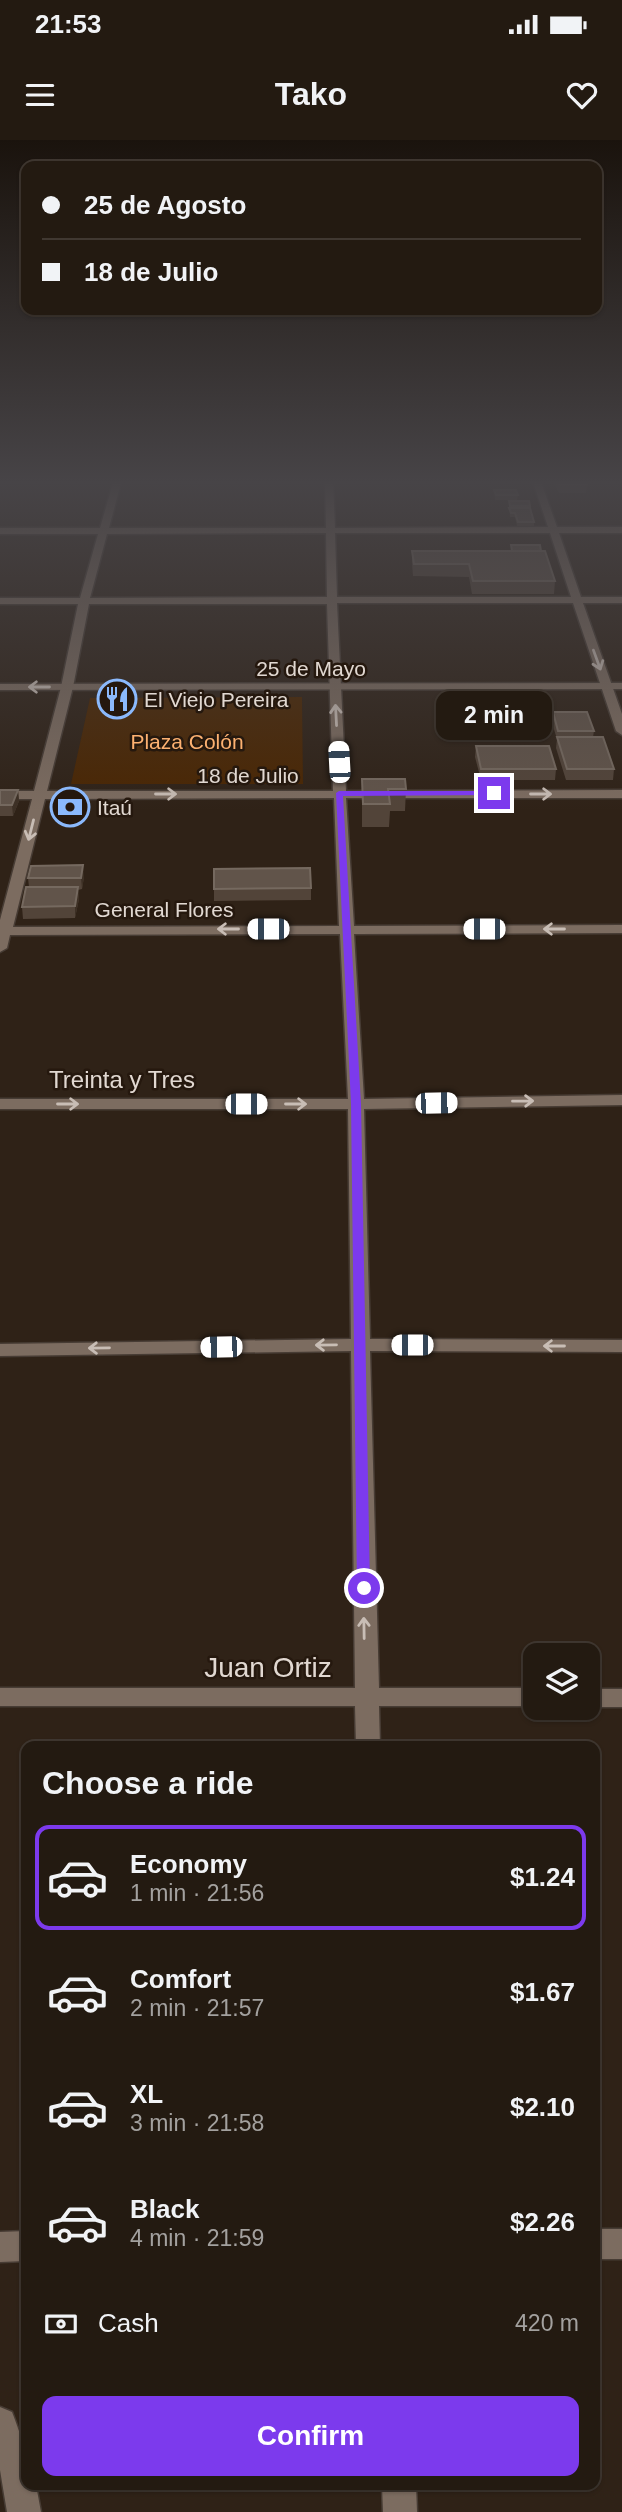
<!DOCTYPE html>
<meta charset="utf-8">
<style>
body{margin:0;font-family:Arial,sans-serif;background:#2b231a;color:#f1f3f6;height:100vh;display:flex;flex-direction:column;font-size:26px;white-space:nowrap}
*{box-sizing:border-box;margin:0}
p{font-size:23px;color:#a3a19f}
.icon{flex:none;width:38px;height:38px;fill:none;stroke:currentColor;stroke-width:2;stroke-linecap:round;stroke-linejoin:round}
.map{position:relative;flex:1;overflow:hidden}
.drawer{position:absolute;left:21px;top:1601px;width:579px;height:749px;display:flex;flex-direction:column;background:#231a11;border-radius:14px;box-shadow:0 2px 5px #0004,0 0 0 2px #403831}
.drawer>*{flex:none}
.banner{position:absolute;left:21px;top:21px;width:581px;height:154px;border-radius:14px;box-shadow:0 2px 5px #0004,0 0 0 2px #403831;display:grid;align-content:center;height:154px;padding:0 21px;background:#231a11}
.tools{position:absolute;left:523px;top:1503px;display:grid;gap:14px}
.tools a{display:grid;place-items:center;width:77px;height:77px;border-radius:14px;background:#231a11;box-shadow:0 2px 5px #0004,0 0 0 2px #403831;font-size:35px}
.end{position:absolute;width:32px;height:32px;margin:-16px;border:9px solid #7c3aed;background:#fff;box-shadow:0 0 0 4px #fff}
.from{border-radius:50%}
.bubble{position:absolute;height:49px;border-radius:14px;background:#231a11;box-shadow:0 2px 5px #0004,0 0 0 2px #403831;font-size:23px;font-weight:800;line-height:49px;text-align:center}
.car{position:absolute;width:21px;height:42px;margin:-21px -10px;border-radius:9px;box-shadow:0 0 5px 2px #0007;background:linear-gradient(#fff 24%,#345 0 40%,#fff 0 76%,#345 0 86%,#fff 0)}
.banner b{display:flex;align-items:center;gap:24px;height:66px;font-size:26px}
.banner b+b{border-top:2px solid #403831}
.banner i{width:18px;height:18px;background:#f1f3f6}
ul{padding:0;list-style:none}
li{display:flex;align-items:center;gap:21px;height:105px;margin:0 14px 10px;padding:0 7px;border:4px solid transparent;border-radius:14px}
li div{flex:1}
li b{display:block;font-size:26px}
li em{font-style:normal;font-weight:800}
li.selected{border-color:#7c3aed}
li>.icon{width:63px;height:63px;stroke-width:1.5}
h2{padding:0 21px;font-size:32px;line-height:84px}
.pay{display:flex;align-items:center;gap:18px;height:77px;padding:0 21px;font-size:26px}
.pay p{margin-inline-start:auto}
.primary-button{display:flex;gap:14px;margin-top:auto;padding:14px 21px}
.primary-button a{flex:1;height:80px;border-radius:14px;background:#7c3aed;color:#fff;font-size:28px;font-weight:800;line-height:80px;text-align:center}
.status{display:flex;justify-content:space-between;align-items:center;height:49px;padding:0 35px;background:#231a11;direction:ltr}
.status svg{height:19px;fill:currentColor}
header{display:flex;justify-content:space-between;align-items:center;height:91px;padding:0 21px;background:#231a11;font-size:32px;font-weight:800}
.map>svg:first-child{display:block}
.green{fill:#4a2602}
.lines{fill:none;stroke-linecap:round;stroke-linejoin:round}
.minor-casing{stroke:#473c34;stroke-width:3}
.tertiary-casing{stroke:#473c34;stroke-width:3}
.minor{fill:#7c6c60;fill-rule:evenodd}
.tertiary{fill:#7c6c60;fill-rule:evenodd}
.wall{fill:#524439}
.shaded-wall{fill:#3d3025}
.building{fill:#61544a;stroke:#75695f;stroke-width:2}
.oneway{stroke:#c8bdb5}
.route{fill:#7c3aed}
.labels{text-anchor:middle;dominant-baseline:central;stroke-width:5;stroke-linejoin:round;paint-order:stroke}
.far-street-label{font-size:21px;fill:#e1d8d1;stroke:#25180e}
.far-poi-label{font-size:21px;fill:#e1d8d1;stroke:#25180e;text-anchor:start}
.far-park-label{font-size:21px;fill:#fdb171;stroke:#25180e}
.street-label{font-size:24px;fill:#e1d8d1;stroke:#25180e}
.near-street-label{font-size:28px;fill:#e1d8d1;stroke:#25180e}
</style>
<div class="status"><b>21:53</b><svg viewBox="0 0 49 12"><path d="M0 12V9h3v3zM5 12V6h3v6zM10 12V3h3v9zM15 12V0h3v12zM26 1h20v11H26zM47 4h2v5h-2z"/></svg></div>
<header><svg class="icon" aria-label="menu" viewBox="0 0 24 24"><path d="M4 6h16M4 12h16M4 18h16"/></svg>Tako<svg class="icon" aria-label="heart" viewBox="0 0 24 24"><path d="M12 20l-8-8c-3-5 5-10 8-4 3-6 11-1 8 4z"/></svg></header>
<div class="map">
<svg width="622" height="2372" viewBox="0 0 622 2372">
<rect width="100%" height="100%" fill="#2f2217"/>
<path class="green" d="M302,557l1,87h-232l19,-86z"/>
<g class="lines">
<defs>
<path id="minor" d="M114,339h8l-13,49h217l-1,-49h8l2,49 213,-1 -16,-48h8l17,48h65v6h-63l22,64h41v6h-39l39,111v21l-6,-4 -43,-128h-236l9,188 276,-1v8h-276l8,128 268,-1v8l-268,1 10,165 258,-4v10l-258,4 6,230 252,1v12l-252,-1 9,337h157v18h-157l1,40h-24l-1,-40h-355v-18h355l-4,-337 -351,5v-12l351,-5 -3,-230h-348v-10h348l-8,-165 -330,1 -3,13 -7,4v-32l32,-121h-32v-8h34l27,-104 17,-83h-78v-6h80l18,-64h-98v-6h100zM326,393l1,64 -237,1 17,-64zM335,393h215l21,64h-234zM89,464h238l6,187h-286l26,-104zM334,658l5,128 -326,1 32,-128z
M588,1549h34v18h-34z
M595,2089h27v30h-27z
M26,2091v30l-26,1v-30z
M0,2267l12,5c12,31 14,40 14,73h10l5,27h-34l-7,-42z
M382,2345h34l1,27h-34z"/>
<path id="tertiary" d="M622,543v6l-622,1v-6z"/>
</defs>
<use href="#minor" class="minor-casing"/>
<use href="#tertiary" class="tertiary-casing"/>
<use href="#minor" class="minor"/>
<use href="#tertiary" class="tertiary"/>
</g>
<path class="wall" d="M555,339h29l3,6 -1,8h-27l-5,-9z
M494,350l24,5 -1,5h-22z
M509,361l21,5 4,16v4h-17l-2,-9h-5z
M511,405l30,6 14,30 -1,13h-82l-3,-17 -56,-1 -1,-13v-12h99z
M553,572l41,19 -1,6 21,32 -1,11h-47l-10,-32 1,-9 -5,-16z
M476,606l80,23 -1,11h-74l-6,-23z
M362,639l44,10 -1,22h-15l-1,16h-27z
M0,650h18l1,11 -6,15h-13z
M84,737l-2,12 -4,1 1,9 -4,19 -52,1 -1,-12 7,-20 -1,-9z
M311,748v12l-97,1v-12z"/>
<path class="shaded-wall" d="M18,650l1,11 -6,15 -1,-11z
M83,725l1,12 -2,12 -1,-11z
M78,747l1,12 -4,19v-12z"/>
<path class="building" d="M557,339h27l3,6h-28z
M494,350h22l2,5h-22z
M509,361h20l1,5h-20z
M509,368h21l4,14h-16l-3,-9h-4z
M511,405h29l1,6h-29z
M412,411h133l10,30h-82l-4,-17h-55z
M553,572h34l7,19h-36z
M557,597h46l11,32h-47z
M476,606h73l7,23h-75z
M362,639h43l1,10h-18l2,15h-27z
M0,650h18l-6,15h-12z
M83,725l-2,13h-53l3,-12z
M310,728l1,20 -97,1v-20z
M26,747h52l-3,19 -53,1z"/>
<defs><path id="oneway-shaft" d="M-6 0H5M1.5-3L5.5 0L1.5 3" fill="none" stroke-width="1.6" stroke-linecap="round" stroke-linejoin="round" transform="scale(1.75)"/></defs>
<g class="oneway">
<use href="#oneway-shaft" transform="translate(597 520) rotate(70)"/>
<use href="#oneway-shaft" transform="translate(39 547) rotate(-180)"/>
<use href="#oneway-shaft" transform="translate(336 575) rotate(-93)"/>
<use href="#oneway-shaft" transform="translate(166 654)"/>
<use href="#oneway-shaft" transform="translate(541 654)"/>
<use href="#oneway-shaft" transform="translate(31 690) rotate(104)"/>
<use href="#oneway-shaft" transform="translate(228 789) rotate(180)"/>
<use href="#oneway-shaft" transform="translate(554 789) rotate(-180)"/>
<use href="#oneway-shaft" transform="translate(523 961) rotate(-1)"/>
<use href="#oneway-shaft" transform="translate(68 964)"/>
<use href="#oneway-shaft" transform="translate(296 964)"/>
<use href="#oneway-shaft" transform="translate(326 1205) rotate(179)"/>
<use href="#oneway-shaft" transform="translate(554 1206) rotate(-180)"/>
<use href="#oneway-shaft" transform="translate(99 1208) rotate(179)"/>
<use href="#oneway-shaft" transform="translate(364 1488) rotate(-91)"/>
</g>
<linearGradient id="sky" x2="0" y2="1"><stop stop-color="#1a130d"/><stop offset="0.51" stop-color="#474447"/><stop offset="1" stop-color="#474447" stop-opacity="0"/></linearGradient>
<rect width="622" height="671" fill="url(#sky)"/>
<path class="route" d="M494,651l2,4 -153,1 18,308 9,484 -6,5 -7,-5 -6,-484 -15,-311 3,-2z"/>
<defs>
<symbol id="restaurant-ring" viewBox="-11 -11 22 22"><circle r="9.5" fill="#25180e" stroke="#8bb9fc" stroke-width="1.5"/><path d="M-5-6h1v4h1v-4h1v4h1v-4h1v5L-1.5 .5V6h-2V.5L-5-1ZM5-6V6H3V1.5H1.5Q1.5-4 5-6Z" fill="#8bb9fc"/></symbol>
<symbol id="bank-ring" viewBox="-11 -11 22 22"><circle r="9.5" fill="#25180e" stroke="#8bb9fc" stroke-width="1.5"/><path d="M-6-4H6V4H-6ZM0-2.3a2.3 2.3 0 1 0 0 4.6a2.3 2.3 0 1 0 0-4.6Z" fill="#8bb9fc"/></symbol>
</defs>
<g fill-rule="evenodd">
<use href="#restaurant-ring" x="95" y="537" width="44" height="44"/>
<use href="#bank-ring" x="48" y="645" width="44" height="44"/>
</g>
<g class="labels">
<g class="far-street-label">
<text x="311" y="528">25 de Mayo</text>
<text x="248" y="635">18 de Julio</text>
<text x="164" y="769">General Flores</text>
</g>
<g class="far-poi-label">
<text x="144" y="559">El Viejo Pereira</text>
<text x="97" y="667">Itaú</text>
</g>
<g class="far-park-label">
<text x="187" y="601">Plaza Colón</text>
</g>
<g class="street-label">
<text x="122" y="939">Treinta y Tres</text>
</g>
<g class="near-street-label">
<text x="268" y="1527">Juan Ortiz</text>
</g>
</g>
</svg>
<div class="tools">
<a><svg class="icon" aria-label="layers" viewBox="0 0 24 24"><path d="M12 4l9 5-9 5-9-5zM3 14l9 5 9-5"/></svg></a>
</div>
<i class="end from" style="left:364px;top:1448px"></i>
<i class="end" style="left:494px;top:653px"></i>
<div class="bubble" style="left:436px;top:551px;width:116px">2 min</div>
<i class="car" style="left:339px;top:622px;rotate:357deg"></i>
<i class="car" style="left:268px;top:789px;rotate:270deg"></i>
<i class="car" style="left:484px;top:789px;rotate:270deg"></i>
<i class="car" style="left:436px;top:963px;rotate:89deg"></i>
<i class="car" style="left:246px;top:964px;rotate:90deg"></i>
<i class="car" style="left:412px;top:1205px;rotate:270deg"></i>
<i class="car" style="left:221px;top:1207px;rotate:269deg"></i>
<div class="banner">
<b><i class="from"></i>25 de Agosto</b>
<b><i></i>18 de Julio</b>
</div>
<section class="drawer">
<h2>Choose a ride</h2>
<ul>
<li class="selected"><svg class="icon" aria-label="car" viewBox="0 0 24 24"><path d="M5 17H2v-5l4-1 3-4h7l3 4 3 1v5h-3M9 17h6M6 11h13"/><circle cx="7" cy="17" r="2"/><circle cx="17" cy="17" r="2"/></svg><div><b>Economy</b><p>1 min · 21:56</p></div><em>$1.24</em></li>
<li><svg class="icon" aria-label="car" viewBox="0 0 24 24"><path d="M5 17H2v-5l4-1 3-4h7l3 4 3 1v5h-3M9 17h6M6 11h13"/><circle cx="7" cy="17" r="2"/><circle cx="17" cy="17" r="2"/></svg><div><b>Comfort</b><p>2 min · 21:57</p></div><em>$1.67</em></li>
<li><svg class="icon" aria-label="car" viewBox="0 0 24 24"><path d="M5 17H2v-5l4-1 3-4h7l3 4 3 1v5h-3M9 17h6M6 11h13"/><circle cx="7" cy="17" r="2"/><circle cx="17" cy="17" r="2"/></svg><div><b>XL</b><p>3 min · 21:58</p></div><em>$2.10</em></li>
<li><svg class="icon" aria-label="car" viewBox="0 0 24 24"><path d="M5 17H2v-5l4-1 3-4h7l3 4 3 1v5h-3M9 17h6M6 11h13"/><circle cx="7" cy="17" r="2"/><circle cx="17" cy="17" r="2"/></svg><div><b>Black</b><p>4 min · 21:59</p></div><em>$2.26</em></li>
</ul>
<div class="pay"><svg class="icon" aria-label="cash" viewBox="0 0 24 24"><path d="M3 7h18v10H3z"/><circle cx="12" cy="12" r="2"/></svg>Cash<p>420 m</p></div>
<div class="primary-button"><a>Confirm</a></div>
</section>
</div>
